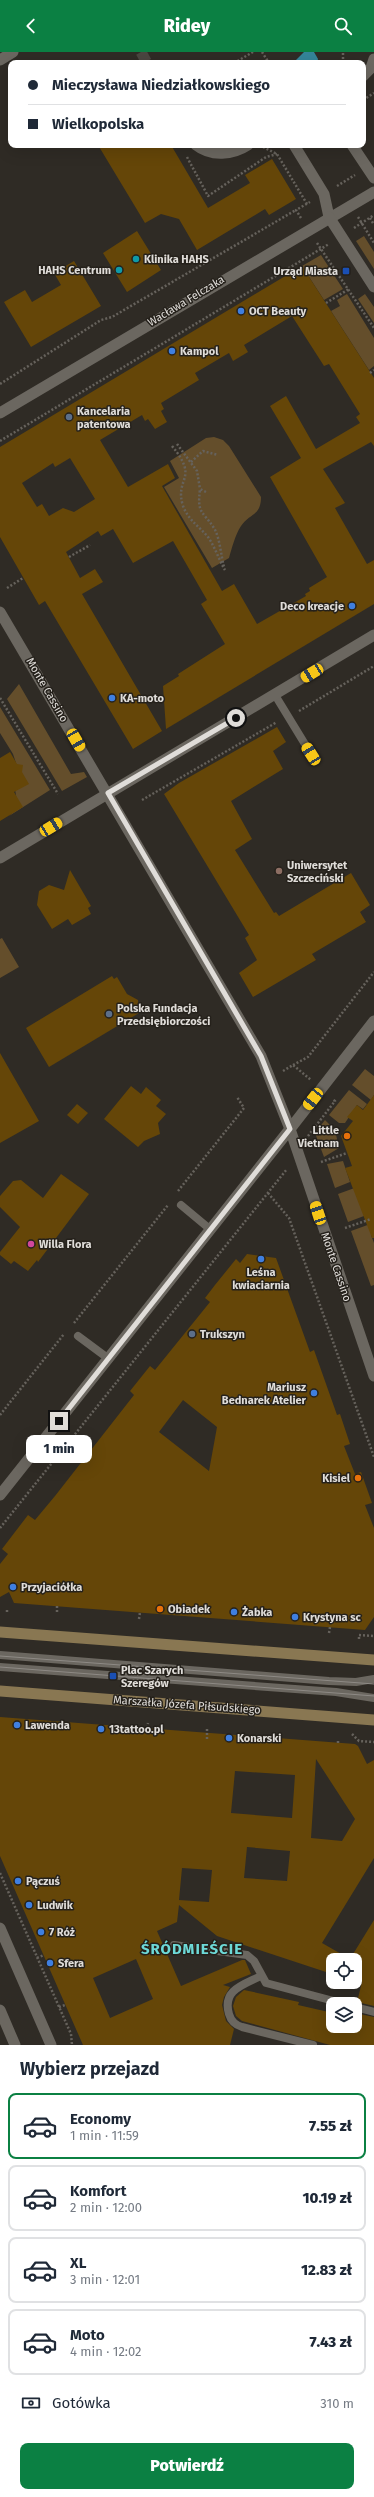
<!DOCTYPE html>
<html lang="pl">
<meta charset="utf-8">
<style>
body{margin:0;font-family:"Fira Sans",sans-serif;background:#f6f6f7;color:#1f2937;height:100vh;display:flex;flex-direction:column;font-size:15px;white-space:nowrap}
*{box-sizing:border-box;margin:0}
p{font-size:13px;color:#747a83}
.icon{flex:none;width:22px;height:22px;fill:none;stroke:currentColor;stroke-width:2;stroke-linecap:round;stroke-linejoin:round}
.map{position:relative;height:1993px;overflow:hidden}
.sheet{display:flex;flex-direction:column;background:#fff;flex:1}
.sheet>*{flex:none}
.hud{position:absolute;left:8px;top:8px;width:358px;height:88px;border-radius:8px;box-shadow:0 4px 16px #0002;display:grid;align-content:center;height:88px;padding:0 20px;background:#fff}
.tools{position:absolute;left:326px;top:1901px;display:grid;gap:8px}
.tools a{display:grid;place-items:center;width:36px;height:36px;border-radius:8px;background:#fff;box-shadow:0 4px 16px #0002;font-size:20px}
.end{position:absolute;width:18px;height:18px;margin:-9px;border:5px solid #e0ddd9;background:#111;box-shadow:0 0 0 2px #111}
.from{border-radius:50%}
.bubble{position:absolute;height:28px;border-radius:8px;background:#fff;box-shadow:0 4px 16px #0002;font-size:13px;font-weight:800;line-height:28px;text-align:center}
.car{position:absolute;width:12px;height:24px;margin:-12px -6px;border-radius:5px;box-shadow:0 0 3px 1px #0007;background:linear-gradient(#f5c518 24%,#345 0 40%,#f5c518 0 76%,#345 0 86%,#f5c518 0)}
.hud b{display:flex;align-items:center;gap:14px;height:38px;font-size:15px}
.hud b+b{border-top:1px solid #e0e1e3}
.hud i{width:10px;height:10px;background:#1f2937}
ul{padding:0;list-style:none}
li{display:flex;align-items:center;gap:12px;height:66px;margin:0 8px 6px;padding:0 12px;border:2px solid #e0e1e3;border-radius:8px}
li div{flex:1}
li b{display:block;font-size:15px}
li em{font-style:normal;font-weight:800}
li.selected{border-color:#0b8043}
li>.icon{width:36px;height:36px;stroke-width:1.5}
h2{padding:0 20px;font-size:18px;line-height:48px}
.pay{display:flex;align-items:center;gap:10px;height:44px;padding:0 20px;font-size:15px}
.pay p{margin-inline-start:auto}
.cta{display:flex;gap:8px;margin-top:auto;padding:8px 20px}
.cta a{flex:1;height:46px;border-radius:8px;background:#0b8043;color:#fff;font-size:16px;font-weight:800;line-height:46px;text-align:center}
header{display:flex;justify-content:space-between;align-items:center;height:52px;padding:0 20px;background:#0b8043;color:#fff;font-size:18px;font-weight:800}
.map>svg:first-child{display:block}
.green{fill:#644e2b}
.water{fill:#348599}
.building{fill:#654608;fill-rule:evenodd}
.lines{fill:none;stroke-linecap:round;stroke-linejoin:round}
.minor-tunnel{stroke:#4a4640;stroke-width:11;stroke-dasharray:11 5.5;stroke-linecap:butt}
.path{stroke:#66625c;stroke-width:2.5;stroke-dasharray:2 2;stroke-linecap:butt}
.service{stroke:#6b6760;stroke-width:8}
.minor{stroke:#6b6760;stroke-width:11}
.tertiary{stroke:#6b6760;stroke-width:11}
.secondary{stroke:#897752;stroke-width:11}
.tram{stroke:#8e8a85;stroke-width:1}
.route{stroke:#e0ddd9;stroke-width:5}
.culture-dot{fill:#0f9aa8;stroke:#25211b;stroke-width:1.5}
.transit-dot{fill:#1a4fb4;stroke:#25211b;stroke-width:1.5}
.shop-dot{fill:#3f7fe0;stroke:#25211b;stroke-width:1.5}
.service-dot{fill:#5c6f8a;stroke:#25211b;stroke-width:1.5}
.education-dot{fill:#8d6e63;stroke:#25211b;stroke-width:1.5}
.food-dot{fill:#e8710a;stroke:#25211b;stroke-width:1.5}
.hotel-dot{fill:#d1479c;stroke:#25211b;stroke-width:1.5}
.labels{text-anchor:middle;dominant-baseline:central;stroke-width:3;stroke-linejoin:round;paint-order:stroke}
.poi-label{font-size:11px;font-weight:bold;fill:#e0ddd9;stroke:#25211b;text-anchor:start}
.street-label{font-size:11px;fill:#e0ddd9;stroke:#25211b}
.district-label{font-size:15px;font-weight:bold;letter-spacing:1px;fill:#6dd9d7;stroke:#25211b}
</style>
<header><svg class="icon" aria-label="back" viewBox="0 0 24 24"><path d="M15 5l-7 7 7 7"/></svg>Ridey<svg class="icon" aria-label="search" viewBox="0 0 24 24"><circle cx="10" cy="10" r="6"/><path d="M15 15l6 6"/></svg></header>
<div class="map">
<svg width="374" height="1993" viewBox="0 0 374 1993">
<rect width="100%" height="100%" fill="#2f2b25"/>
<path class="green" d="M364,184l10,16v17l-18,-28z
M321,203l22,34 -19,11 -22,-34z
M347,242l27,44v28l-5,4 -38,-59 9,-5 -3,-6z
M365,242l9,13v16l-16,-24z
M214,385l9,3 6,6 32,51c0,19 -11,16 -20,29 -6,9 -9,22 -12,32l-17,10 -48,-81 15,-9 -9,-17 36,-23z
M19,632l52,90 13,-2 3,5 -25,14 -55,-92z
M0,655l50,83 -41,26 9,-8 -3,-19 2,-23 -4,-12 -13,-21z
M2,886l17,29 -19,11v-39z
M365,1017l9,7v19l-3,5 -19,-15z
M349,1038l18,14 -4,5 -6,-4 -12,18h-6l-10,-8z
M325,1068l10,10 4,18 -15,9 -9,-24z
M343,1109l7,21 -15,6 -8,-24z
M360,1134l4,30 -16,6 -10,-28z
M373,1171l-2,12 3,8v42l-3,1 -20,-55z"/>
<path class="water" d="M304,0h10l4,7 -1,4h-20l-2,-2z"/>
<path class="building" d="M98,93h73l37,63 42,-25 -5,-8 27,-16 24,40 -27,16 -4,-6 -68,41 -18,-31 -18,-5 -16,9z
M137,179l24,39 -34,22 -24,-39z
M74,209l27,45 -70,41 -27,-45 21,-12 7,12 29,-17 -7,-12z
M302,214l72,112v68l-3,-4 -48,27 22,34 -10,5 32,56 7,-4v44l-208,125 -3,-43 16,-10 -1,-2 47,-30 -24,-40 6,-4 -34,-59 -40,22 -20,-34 -12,7 -3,-5 -32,21 14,26 15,-9 8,13 -21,12 80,137 -29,18 -88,-148 -6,4 -39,-68v-90zM292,264l32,50 5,-2 31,50 -4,3 4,6 -44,26 -30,-53 -16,10 31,52 -31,19 57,100 -18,11 1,3 -5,3 1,2 -49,28 -23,-40 -12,7 -60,-105 13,-8 -7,-14 -40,23 -28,-47 42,-25 3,6 3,-2 7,10 12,-7 -6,-11 3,-2 -3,-6 38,-23 -4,-7 34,-20 4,8 15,-9 -4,-7zM70,406l25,41 -21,13 -11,-4 -14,8 -7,-12 -5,3 -15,-24 31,-20 2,4z
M277,675l9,15 -13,9 10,18 -52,32 21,38 -17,11 39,63 2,-1 3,4 72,-43 19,32 -10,7 6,10 -54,32 4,6 -63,37 -14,-24 18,-13 -12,-22 4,-3 -85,-141 15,-11z
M10,700l7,12 6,1 -1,7 7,12 -15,8 9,15 -23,14v-63z
M70,818l21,36 -3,2 3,6 -19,11 -4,-6 -16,10 -15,-24 2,-14 10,-6 15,5z
M112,924l2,3 3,-2 10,17 11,6 1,13 -90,54 -23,-39z
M0,1001l39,68 -39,22z
M131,1034l10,8 5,-7 15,13 -5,6 10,8 -8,9 2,11 -16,7 -6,6 -34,-28z
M374,1043v143h-2l-27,-70 7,-2 -11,-30 12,-15 -6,-4 10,-12 6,5z
M77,1052l11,9 -10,11 -11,-9z
M61,1122l28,20 -51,68 -1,-2 -9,11 -14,-10 -3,3 -11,-9v-3l20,-25 -20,-20v-11l13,-15 8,-1 22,18z
M247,1202l29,4 34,94 4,-2 23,65 3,-1 10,30 -6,2 11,28 6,-2 11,31 -7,2 9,23v89l-9,13 -351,-27 -5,-11 -9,5v-33l8,-10 -6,-5 26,-34 7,5 20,-24 79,-101 -4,-4 20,-25 5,4 55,-68 -5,-4 10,-13 21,-26 4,4zM183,1348l34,27 -8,44 -50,-39z
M0,1665l355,27 3,2 9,18 7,-4v98l-52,85 28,16 24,-39v86l-17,-4 5,-20 -7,-3v-19h-22v9l-6,-2 -1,5 -109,-36 -38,-31 -2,17 -20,9 24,55 61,-26h3l6,14 -28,11 7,2 -6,10 -2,8 4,16 8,8 -4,16h-147l-83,-189zM316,1707l39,60 -13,22 -31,-3zM235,1719l60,4 -3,43 -61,-5zM247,1795l43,4 -3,30 -43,-3zM182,1816l30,2 -3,32 -30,-2zM136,1907l17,40 -43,19 -17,-40z
M244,1938l55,12 -1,3 35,8v13h22v-13l19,4v28h-44l-88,-24 -6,-5 -3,-10 3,-9z"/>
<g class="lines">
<path class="minor-tunnel" d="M141,0l6,11"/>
<path class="path" d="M262,0l7,11
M155,10l1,1
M234,11l19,-11
M343,11v-11
M363,48l11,-7
M263,95l14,7 30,50
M187,105l21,39 58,-39 11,-3
M337,134l18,-11
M358,165l16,26
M301,166l-5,-8 14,-8
M370,166l4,7
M354,176l20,-13
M317,191l57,85
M326,251l23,-14
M370,321l4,-3
M0,332l101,-64 11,-3 184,-107
M0,389l329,-197
M177,392l20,27 3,18
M172,394c28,34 2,31 11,60 6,15 16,20 25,31 7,10 11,23 17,33
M191,410l12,-11 15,4
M206,440l-6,-3c-3,25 2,21 14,39 6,10 7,28 10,39
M69,505l21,-12
M7,536l16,-10
M0,646l58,96
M299,659l75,-45
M142,748l135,-78
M293,1013l15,-8 66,-85
M283,1019l10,-6 18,15
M308,1084l27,-35 -3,-2
M321,1110l26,-9
M178,1139l66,-83 -7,-11
M268,1141l21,25 85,239
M345,1176l26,-9
M74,1271l94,-118
M0,1363l64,-81
M0,1476l287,-359
M7,1560v-3
M57,1560v-6
M139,1567l1,-7
M329,1581l1,-6
M359,1587v-4l15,1
M147,1676l1,-5
M352,1682l7,7 15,1
M207,1687v-11
M338,1691v-4
M0,1821l71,161 1,11
M37,1906l7,-3
M59,1955l6,-2"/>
<path class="service" d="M275,643l36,59
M181,1153l30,25
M78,1284l31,23
M0,1603l329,26 27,1 18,-3
M0,1615l336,25 38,6
M174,1893l73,10 7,6 12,22 79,21
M261,1924c-18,9 -39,14 -32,38 2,7 6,11 13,13l71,18
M355,1955l19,5"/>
<path class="minor" d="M0,8l13,-8
M363,24l8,-8 3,-9
M196,93c15,12 37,10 52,0
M294,93l30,49 5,23
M352,93l22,33
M0,361l374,-221
M0,806l374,-223
M374,969l-84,108 84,247
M0,1876l51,117
M0,1958l15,35"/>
<path class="tertiary" d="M329,165l45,70
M0,560l261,444 29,73 -290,366"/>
<path class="secondary" d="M0,1580l374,28
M0,1639l374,29"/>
<path class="tram" d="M0,1604l374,28
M0,1615l374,29"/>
</g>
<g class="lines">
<path class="route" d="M59,1369l231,-292 -29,-73 -153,-263 128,-75"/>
</g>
<g class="culture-dot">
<circle cx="136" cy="207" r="4"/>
<circle cx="119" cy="218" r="4"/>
</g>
<g class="transit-dot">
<rect x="342" y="215" width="8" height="8" rx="2"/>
<rect x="109" y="1620" width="8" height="8" rx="2"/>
</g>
<g class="shop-dot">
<circle cx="241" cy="259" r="4"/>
<circle cx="172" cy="299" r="4"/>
<circle cx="352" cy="554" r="4"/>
<circle cx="112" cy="646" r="4"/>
<circle cx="261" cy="1207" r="4"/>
<circle cx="314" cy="1341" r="4"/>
<circle cx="13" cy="1535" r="4"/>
<circle cx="234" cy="1560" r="4"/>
<circle cx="295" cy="1565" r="4"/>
<circle cx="17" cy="1673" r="4"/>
<circle cx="101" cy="1677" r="4"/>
<circle cx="229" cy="1686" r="4"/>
<circle cx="18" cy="1829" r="4"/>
<circle cx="29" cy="1853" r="4"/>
<circle cx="41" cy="1880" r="4"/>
<circle cx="50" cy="1911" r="4"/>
</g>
<g class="service-dot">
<circle cx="69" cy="365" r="4"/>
<circle cx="109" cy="962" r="4"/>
<circle cx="192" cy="1282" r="4"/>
</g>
<circle class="education-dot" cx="279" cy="819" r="4"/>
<g class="food-dot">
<circle cx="347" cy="1084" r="4"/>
<circle cx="358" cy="1426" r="4"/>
<circle cx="160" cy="1557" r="4"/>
</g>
<circle class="hotel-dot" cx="31" cy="1192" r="4"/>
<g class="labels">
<g class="poi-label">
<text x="144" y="207">Klinika HAHS</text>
<text x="111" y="218" text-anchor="end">HAHS Centrum</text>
<text x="338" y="219" text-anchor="end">Urząd Miasta</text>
<text x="249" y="259">OCT Beauty</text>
<text x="180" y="299">Kampol</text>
<text x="77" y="359">Kancelaria<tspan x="77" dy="13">patentowa</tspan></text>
<text x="344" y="554" text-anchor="end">Deco kreacje</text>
<text x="120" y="646">KA-moto</text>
<text x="287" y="813">Uniwersytet<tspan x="287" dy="13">Szczeciński</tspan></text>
<text x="117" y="956">Polska Fundacja<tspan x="117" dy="13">Przedsiębiorczości</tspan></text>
<text x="339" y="1078" text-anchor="end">Little<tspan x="339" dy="13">Vietnam</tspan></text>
<text x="39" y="1192">Willa Flora</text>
<text x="261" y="1220" text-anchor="middle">Leśna<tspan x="261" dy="13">kwiaciarnia</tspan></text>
<text x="200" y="1282">Trukszyn</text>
<text x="306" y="1335" text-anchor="end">Mariusz<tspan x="306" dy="13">Bednarek Atelier</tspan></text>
<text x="350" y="1426" text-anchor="end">Kisiel</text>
<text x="21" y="1535">Przyjaciółka</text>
<text x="168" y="1557">Obiadek</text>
<text x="242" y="1560">Żabka</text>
<text x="303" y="1565">Krystyna sc</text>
<text x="121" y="1618">Plac Szarych<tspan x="121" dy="13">Szeregów</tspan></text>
<text x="25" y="1673">Lawenda</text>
<text x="109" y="1677">13tattoo.pl</text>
<text x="237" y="1686">Konarski</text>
<text x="26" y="1829">Pączuś</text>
<text x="37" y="1853">Ludwik</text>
<text x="49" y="1880">7 Róż</text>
<text x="58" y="1911">Sfera</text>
</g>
<g class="street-label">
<text transform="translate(186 249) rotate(-31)">Wacława Felczaka</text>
<text transform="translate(47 638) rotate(60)">Monte Cassino</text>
<text transform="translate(336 1215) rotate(71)">Monte Cassino</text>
<text transform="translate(187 1653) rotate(4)">Marszałka Józefa Piłsudskiego</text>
</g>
<g class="district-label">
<text x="192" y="1897">ŚRÓDMIEŚCIE</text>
</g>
</g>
</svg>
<div class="tools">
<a><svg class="icon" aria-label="locate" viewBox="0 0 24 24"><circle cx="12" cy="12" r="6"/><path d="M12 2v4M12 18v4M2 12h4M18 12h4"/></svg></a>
<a><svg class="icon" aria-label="layers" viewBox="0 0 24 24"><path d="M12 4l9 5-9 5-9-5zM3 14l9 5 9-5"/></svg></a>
</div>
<i class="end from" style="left:236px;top:666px"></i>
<i class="end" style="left:59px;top:1369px"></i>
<div class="bubble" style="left:26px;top:1383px;width:66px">1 min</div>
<i class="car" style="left:312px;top:621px;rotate:239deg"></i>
<i class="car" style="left:76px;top:688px;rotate:150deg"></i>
<i class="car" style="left:311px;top:702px;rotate:328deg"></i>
<i class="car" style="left:51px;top:775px;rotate:59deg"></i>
<i class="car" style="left:313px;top:1047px;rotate:218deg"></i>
<i class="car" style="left:318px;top:1161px;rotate:342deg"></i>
<div class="hud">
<b><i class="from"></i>Mieczysława Niedziałkowskiego</b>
<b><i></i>Wielkopolska</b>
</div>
</div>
<section class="sheet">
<h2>Wybierz przejazd</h2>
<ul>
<li class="selected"><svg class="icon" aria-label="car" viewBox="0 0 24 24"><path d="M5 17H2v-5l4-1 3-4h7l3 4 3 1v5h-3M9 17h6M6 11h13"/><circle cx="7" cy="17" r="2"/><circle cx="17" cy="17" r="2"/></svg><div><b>Economy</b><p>1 min · 11:59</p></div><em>7.55 zł</em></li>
<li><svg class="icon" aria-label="car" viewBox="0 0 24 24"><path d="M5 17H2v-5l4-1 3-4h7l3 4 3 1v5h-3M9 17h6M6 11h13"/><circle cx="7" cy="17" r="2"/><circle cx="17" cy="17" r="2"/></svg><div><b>Komfort</b><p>2 min · 12:00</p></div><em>10.19 zł</em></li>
<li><svg class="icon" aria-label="car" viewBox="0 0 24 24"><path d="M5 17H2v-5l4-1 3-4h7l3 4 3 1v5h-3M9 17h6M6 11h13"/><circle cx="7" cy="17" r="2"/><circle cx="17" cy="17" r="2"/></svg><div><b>XL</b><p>3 min · 12:01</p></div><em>12.83 zł</em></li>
<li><svg class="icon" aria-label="car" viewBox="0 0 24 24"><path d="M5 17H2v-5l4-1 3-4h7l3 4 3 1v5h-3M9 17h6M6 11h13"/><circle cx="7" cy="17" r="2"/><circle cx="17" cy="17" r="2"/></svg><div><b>Moto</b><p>4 min · 12:02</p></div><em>7.43 zł</em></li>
</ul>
<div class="pay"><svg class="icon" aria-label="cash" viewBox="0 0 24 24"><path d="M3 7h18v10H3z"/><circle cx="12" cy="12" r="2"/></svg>Gotówka<p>310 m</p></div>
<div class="cta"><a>Potwierdź</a></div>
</section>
